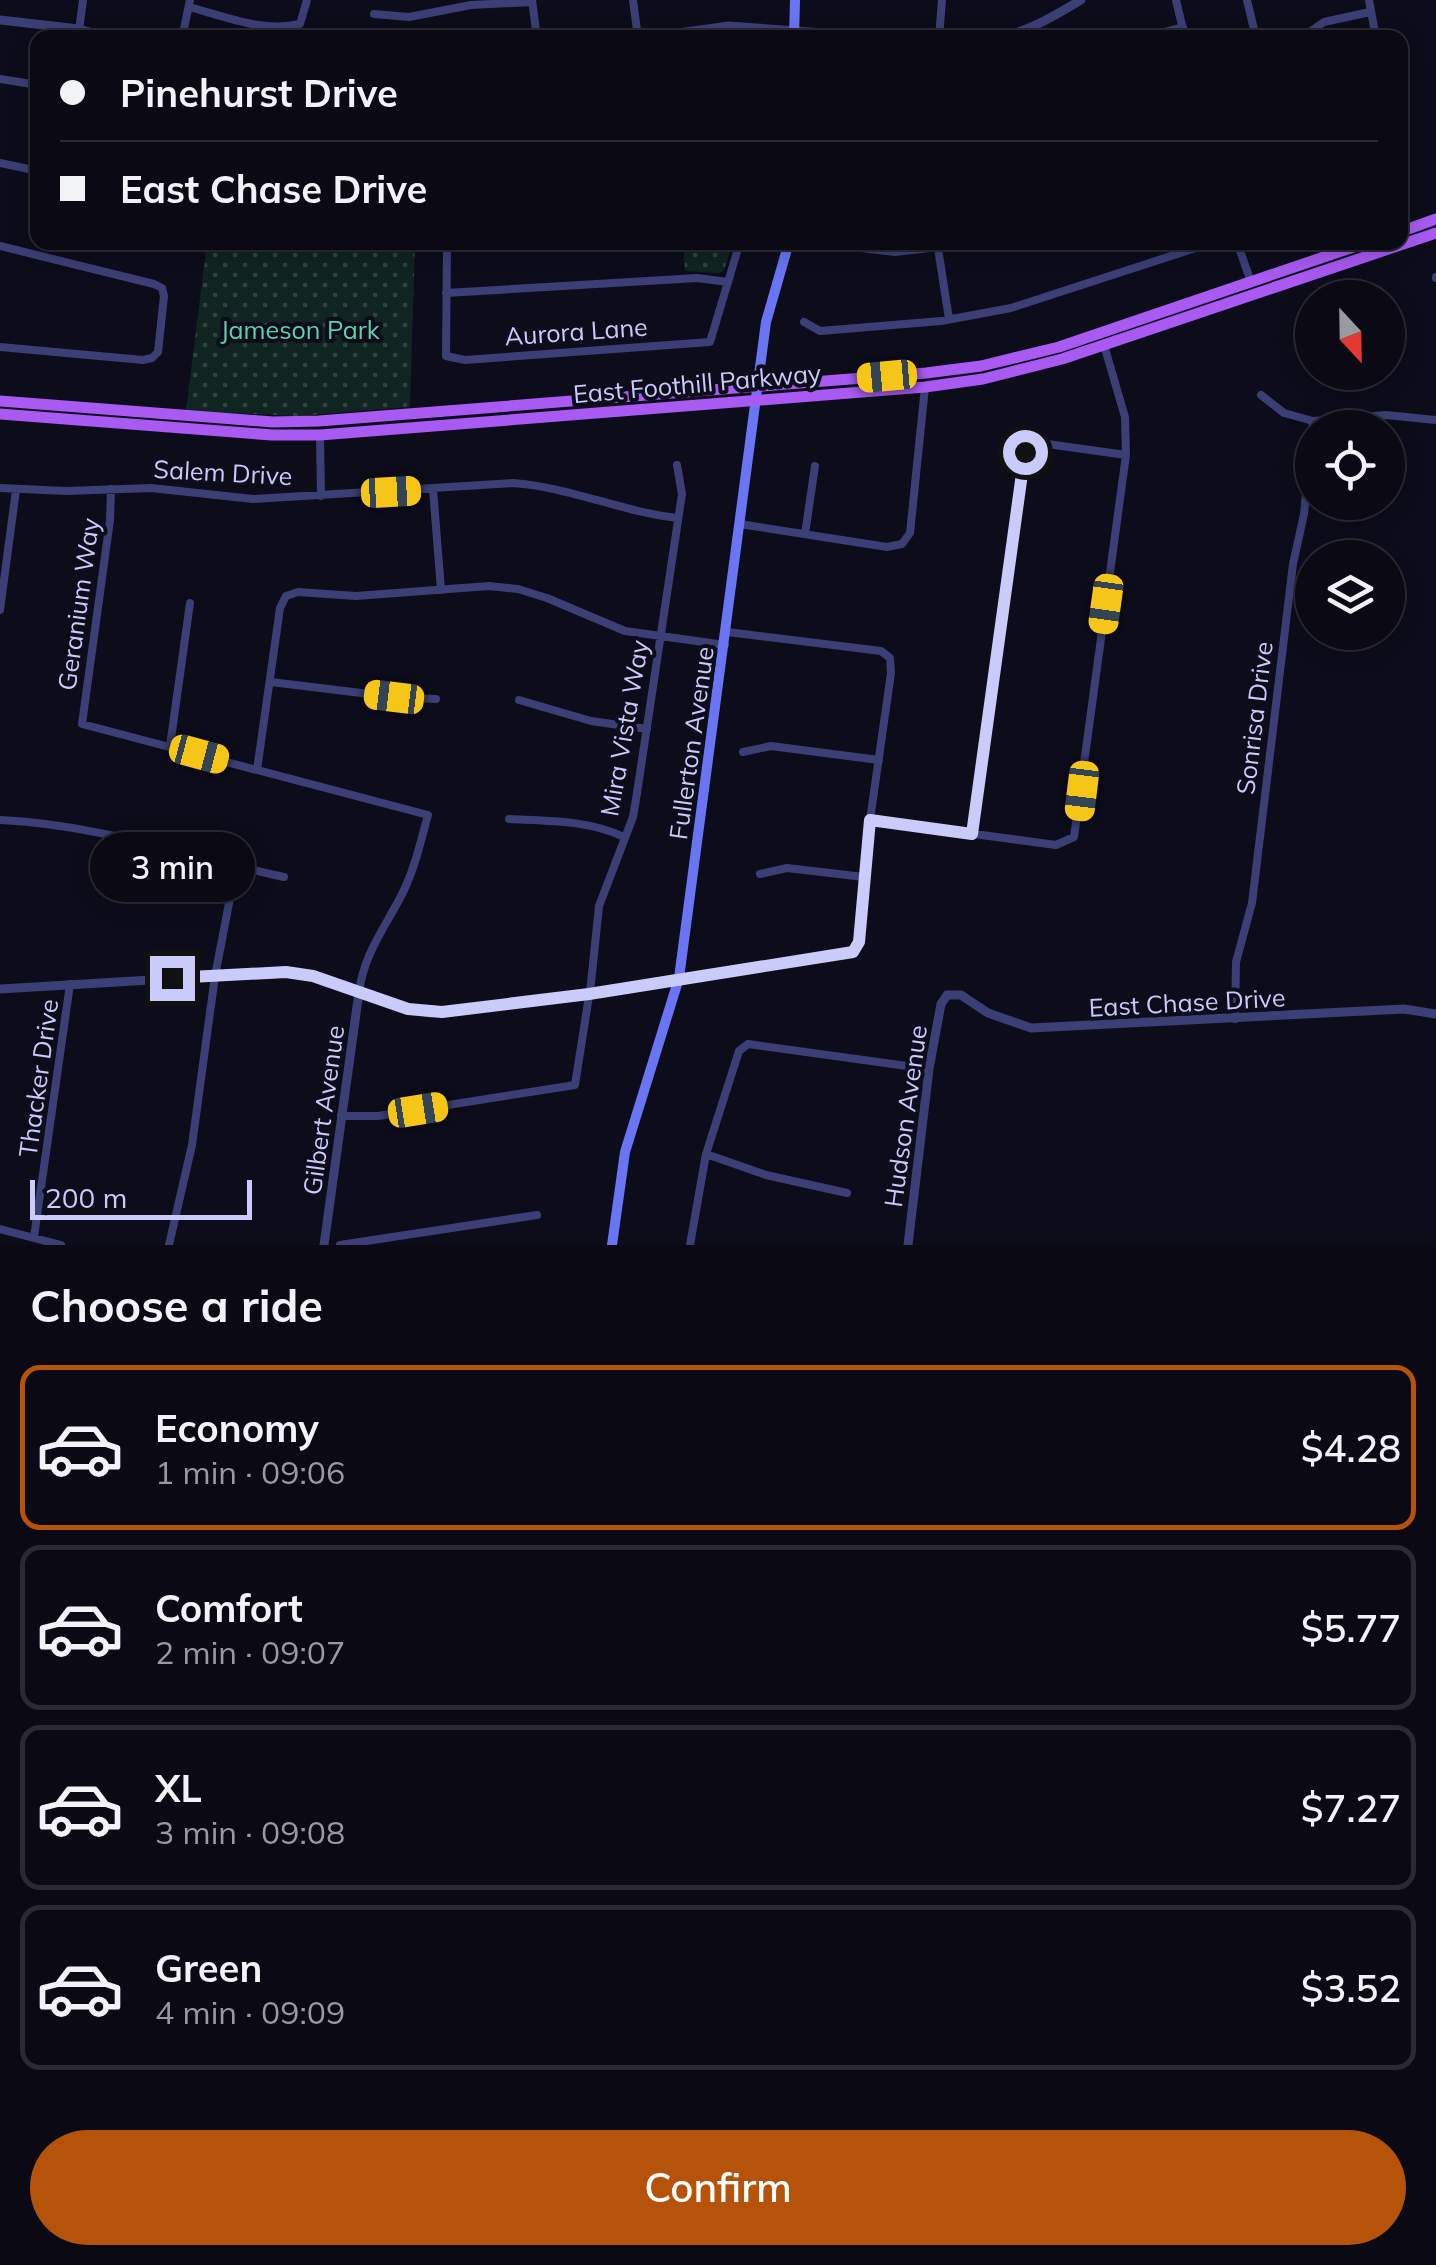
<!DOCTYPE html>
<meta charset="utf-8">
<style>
body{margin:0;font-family:Mulish,sans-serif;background:#13121d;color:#f1f3f6;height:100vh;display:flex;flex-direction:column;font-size:38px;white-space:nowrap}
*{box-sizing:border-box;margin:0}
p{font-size:32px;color:#999aa0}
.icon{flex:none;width:55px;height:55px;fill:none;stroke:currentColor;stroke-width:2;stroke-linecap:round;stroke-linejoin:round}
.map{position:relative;height:1245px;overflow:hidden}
.details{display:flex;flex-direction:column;background:#0a0914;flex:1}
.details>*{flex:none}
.banner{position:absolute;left:30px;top:30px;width:1378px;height:220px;border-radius:20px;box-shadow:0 5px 25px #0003,0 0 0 2px #2a2a34;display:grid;align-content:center;height:220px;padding:0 30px;background:#0a0914}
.needle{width:65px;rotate:158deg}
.controls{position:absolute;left:1295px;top:280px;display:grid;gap:20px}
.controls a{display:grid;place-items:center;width:110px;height:110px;border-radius:50%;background:#0a0914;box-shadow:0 5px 25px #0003,0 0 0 2px #2a2a34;font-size:50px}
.scale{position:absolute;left:30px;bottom:25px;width:222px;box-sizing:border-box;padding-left:10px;border:5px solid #cacafb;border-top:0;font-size:28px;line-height:35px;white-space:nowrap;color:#cacafb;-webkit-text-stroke:8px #0d0c1b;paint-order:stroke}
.end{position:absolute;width:45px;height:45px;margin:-22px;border:12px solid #cacafb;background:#111;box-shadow:0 0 0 5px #111}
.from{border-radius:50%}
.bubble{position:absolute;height:70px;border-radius:35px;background:#0a0914;box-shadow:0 5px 25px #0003,0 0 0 2px #2a2a34;font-size:32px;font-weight:600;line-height:70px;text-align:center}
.car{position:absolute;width:30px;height:60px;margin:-30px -15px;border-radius:12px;box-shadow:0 0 8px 2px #0007;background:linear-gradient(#f5c518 24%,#345 0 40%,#f5c518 0 76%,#345 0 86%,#f5c518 0)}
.banner b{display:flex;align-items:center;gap:35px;height:95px;font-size:38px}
.banner b+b{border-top:2px solid #2a2a34}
.banner i{width:25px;height:25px;background:#f1f3f6}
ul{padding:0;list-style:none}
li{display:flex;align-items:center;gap:30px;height:165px;margin:0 20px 15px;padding:0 10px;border:5px solid #2a2a34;border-radius:20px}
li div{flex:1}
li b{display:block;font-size:38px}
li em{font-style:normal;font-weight:600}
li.on{border-color:#b45309}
li>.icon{width:90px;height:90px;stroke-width:1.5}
h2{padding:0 30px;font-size:45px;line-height:120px}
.cta{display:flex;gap:20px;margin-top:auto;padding:20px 30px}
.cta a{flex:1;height:115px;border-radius:60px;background:#b45309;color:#fff;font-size:40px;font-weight:600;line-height:115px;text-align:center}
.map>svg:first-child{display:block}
.park{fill:url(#park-dots)}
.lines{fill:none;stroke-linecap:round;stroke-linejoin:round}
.minor{stroke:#3b3f76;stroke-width:8}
.tertiary{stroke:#3b3f76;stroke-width:9}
.secondary{stroke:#6975f3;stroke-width:10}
.primary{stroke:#a85af2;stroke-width:11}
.route{stroke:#cacafb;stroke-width:12}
.labels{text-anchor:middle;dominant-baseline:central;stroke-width:8;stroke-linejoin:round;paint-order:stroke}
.park-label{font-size:25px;fill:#5dd4a8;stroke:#0d0c1b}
.street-label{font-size:25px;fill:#cacafb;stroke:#0d0c1b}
</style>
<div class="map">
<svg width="1436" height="1245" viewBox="0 0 1436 1245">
<defs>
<pattern id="park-dots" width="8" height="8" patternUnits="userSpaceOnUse" patternTransform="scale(2.5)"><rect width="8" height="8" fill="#102421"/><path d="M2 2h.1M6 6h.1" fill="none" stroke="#314242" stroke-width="1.8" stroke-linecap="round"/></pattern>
</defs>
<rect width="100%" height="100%" fill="#0d0c1b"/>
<path class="park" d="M207,243h208l-5,164 -112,9 -112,-5z
M683,243v-1l50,1 -9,27 -5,3 -34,-2z"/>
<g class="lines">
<path class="minor" d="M532,0l5,38
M633,0l5,38
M1176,0l9,38
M1247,0l9,38
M1369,0l7,38
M189,7c34,9 75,26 111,17l7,-24
M374,14l35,3 62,-12 61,-3
M78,38l5,-38
M182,38l8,-38
M939,38l3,-38
M1142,38l41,-11
M1301,38l23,-16 46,-10
M0,79l38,6
M1400,142l6,26
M0,163l38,8
M447,242l-1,114 19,4 245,-18 30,-100
M811,242l84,10 88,-10
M937,242l12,77
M1237,242l14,40
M0,246l154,38 8,4 2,8 -6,56 -6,6 -9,2 -143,-13
M1436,277v1
M446,293l251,-15 31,4
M804,322l16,9 121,-10 70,-13 203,-66
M1261,395l23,18 29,8 73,-6 50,5
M320,435l1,61
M0,488l66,3 85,-3 102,11 260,-16c57,4 109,29 165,35
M111,489l-1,31 -28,204 346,91c-8,29 -14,57 -28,83 -17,32 -36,57 -41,94
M433,489l8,101
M740,524l147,23 15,-3 8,-11 15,-146
M805,534l10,-68
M0,610l16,-120
M271,682l123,15 42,2
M519,700l72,21 56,8
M170,746l20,-143
M743,752l28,-6 108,14
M257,770l23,-162 6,-12 12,-4 58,4 133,-10 29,3 29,9 78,33 100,14
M509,819c39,2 79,1 115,18
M0,820c96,4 190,37 284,57
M870,820l186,25 18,-8 52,-382 -1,-38 -21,-72
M972,834l53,-382 5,-6 10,-3 86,12
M760,874l27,-6 77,9
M679,978l169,-24 5,-2 6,-10 11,-122 21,-147 -1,-15 -9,-7 -154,-19
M1235,1019l1,-57 16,-59 41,-339 11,-50 9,-93
M341,1116h37l197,-31 16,-102 8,-77 34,-89 4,-24 45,-299 -5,-29
M706,1154l60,21 81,18
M0,1229l61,16
M34,1237l36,-253
M169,1245l23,-100 23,-169 21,-109
M340,1245l197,-30
M690,1245l16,-91 33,-103 9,-7 181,25"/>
<path class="tertiary" d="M0,20l79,9 30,9
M642,38l87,-12 163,12
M990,38c32,-2 64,-22 91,-38
M0,989l287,-17 26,4 95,33 23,4 158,-19 90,-16
M324,1245l35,-253
M908,1245l21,-176 12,-65 6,-9h14l27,18 43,15 373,-19 32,5"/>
<path class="secondary" d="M794,38l1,-38
M612,1245l13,-93 54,-174 87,-656 23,-80"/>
<path class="primary" d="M1400,232l36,-13
M0,401l273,21 46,-1 607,-48 55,-7 78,-19 309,-105
M0,414l272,21h48l605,-48 58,-8 79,-20 374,-126"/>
</g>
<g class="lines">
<path class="route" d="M172,978l114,-6 27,4 95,33 34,3 147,-18 264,-42 6,-10 11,-122 102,14 53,-382"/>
</g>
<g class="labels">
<g class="park-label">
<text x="300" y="329">Jameson Park</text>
</g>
<g class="street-label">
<text transform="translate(576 331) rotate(-4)">Aurora Lane</text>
<text transform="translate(697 383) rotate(-5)">East Foothill Parkway</text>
<text transform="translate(223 472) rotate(3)">Salem Drive</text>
<text transform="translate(78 604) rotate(-82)">Geranium Way</text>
<text transform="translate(1254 718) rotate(-83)">Sonrisa Drive</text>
<text transform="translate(624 728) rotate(-80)">Mira Vista Way</text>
<text transform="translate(691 743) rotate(-82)">Fullerton Avenue</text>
<text transform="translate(1187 1002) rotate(-3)">East Chase Drive</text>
<text transform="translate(38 1078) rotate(-82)">Thacker Drive</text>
<text transform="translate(323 1110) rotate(-82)">Gilbert Avenue</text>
<text transform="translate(905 1116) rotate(-82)">Hudson Avenue</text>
</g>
</g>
</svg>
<div class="controls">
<a><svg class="needle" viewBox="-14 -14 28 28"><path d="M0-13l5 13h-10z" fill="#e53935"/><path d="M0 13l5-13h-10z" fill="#999aa0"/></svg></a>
<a><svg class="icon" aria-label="locate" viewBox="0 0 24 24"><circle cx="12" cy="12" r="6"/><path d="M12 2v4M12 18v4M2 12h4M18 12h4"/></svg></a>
<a><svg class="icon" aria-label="layers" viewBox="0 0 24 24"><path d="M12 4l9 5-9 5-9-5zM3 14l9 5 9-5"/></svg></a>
</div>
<div class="scale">200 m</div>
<i class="end from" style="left:1025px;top:452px"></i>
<i class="end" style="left:172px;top:978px"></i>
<div class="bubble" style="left:90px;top:832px;width:165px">3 min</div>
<i class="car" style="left:887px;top:376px;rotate:265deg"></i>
<i class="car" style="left:391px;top:492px;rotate:87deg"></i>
<i class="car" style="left:1106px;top:604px;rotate:188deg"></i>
<i class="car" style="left:394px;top:697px;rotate:277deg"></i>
<i class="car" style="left:199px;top:754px;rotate:105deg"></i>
<i class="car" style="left:1082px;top:791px;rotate:187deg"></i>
<i class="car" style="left:418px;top:1110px;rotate:81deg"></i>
<div class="banner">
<b><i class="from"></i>Pinehurst Drive</b>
<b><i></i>East Chase Drive</b>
</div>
</div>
<section class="details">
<h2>Choose a ride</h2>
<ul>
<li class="on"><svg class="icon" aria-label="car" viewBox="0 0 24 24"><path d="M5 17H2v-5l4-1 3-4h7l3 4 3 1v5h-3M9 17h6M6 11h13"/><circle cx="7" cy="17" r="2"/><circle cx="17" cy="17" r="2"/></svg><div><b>Economy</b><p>1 min · 09:06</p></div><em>$4.28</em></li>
<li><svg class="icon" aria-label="car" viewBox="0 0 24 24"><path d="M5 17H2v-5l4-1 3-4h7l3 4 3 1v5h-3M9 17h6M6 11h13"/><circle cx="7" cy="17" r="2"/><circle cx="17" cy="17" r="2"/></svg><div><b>Comfort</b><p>2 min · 09:07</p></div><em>$5.77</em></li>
<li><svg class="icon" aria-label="car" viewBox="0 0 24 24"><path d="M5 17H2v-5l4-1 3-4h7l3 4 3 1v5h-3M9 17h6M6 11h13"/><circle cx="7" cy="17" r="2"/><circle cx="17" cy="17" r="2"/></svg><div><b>XL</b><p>3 min · 09:08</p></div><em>$7.27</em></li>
<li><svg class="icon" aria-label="car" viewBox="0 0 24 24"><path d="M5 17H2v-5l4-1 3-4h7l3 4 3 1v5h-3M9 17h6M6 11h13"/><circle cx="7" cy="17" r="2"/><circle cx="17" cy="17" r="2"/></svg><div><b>Green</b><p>4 min · 09:09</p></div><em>$3.52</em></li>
</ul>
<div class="cta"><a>Confirm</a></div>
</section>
